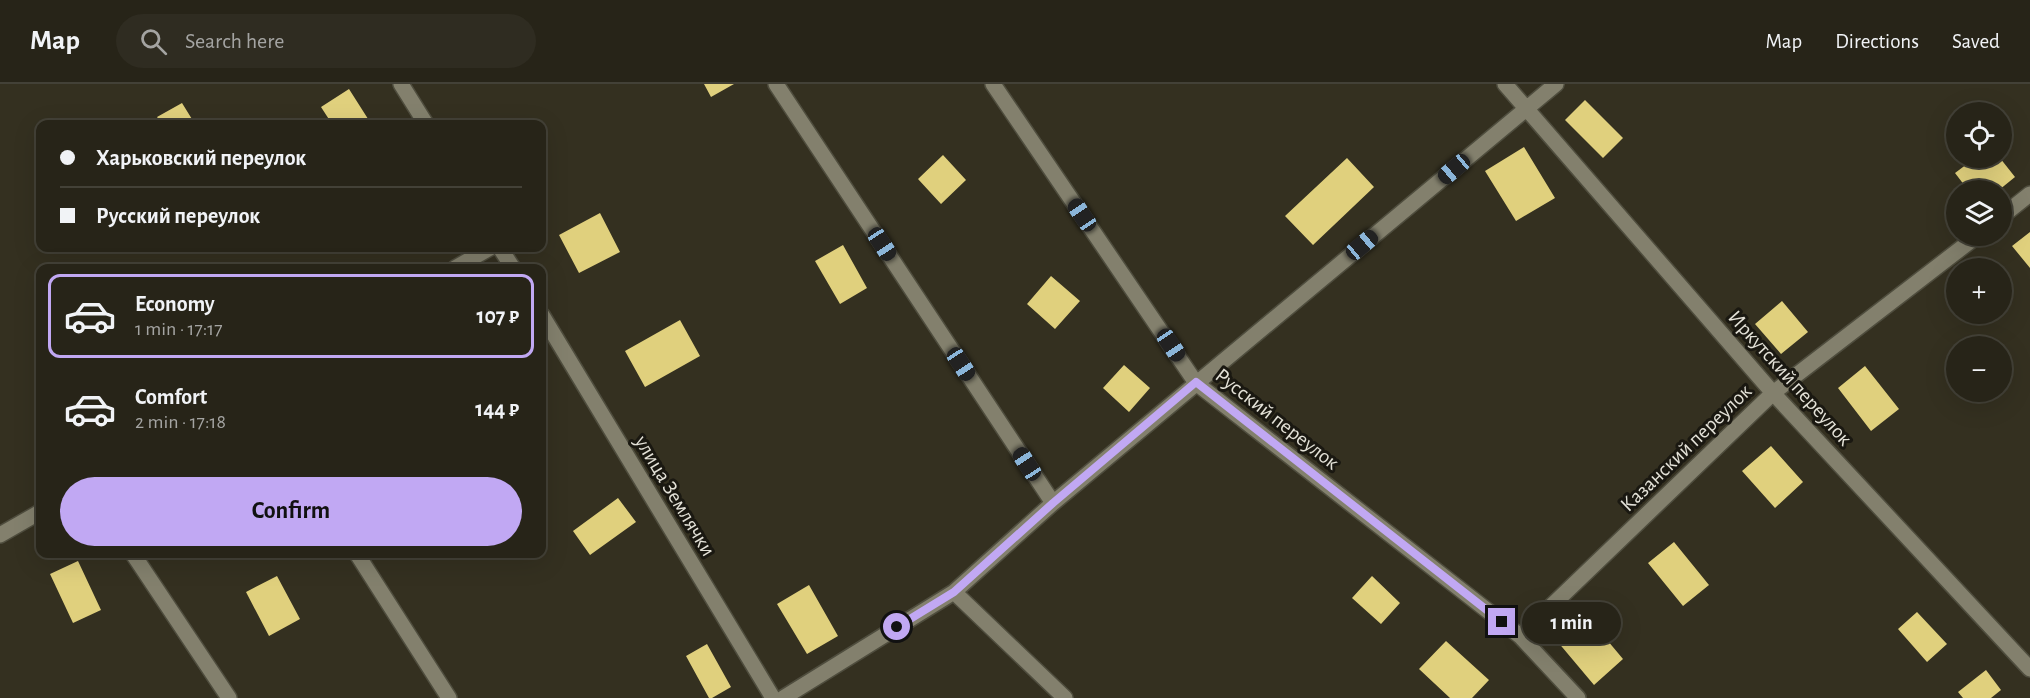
<!DOCTYPE html>
<meta charset="utf-8">
<style>
body{margin:0;font-family:"Alegreya Sans",sans-serif;background:#2f2c21;color:#f1f3f6;height:100vh;display:flex;flex-direction:column;font-size:22px;white-space:nowrap}
*{box-sizing:border-box;margin:0}
p{font-size:20px;color:#a4a4a2}
.icon{flex:none;width:33px;height:33px;fill:none;stroke:currentColor;stroke-width:2;stroke-linecap:round;stroke-linejoin:round}
.map{position:relative;flex:1;overflow:hidden}
.side{position:absolute;left:36px;top:180px;width:510px;height:294px;display:flex;flex-direction:column;background:#272418;border-radius:12px;box-shadow:0 6px 24px #0002,0 0 0 2px #434137}
.side>*{flex:none}
.banner{position:absolute;left:36px;top:36px;width:510px;height:132px;border-radius:12px;box-shadow:0 6px 24px #0002,0 0 0 2px #434137;display:grid;align-content:center;height:132px;padding:0 24px;background:#272418}
.buttons{position:absolute;left:1946px;top:18px;display:grid;gap:12px}
.buttons a{display:grid;place-items:center;width:66px;height:66px;border-radius:50%;background:#272418;box-shadow:0 6px 24px #0002,0 0 0 2px #434137;font-size:30px}
.end{position:absolute;width:27px;height:27px;margin:-14px;border:8px solid #c1a8f3;background:#111;box-shadow:0 0 0 3px #111}
.from{border-radius:50%}
.bubble{position:absolute;height:42px;border-radius:21px;background:#272418;box-shadow:0 6px 24px #0002,0 0 0 2px #434137;font-size:20px;font-weight:700;line-height:42px;text-align:center}
.car{position:absolute;width:18px;height:36px;margin:-18px -9px;border-radius:8px;box-shadow:0 0 4px 2px #0007;background:linear-gradient(#222 24%,#8ab4d8 0 40%,#222 0 76%,#8ab4d8 0 86%,#222 0)}
.banner b{display:flex;align-items:center;gap:21px;height:57px;font-size:22px}
.banner b+b{border-top:2px solid #434137}
.banner i{width:15px;height:15px;background:#f1f3f6}
ul{padding:10px 0 0;list-style:none}
li{display:flex;align-items:center;gap:18px;height:84px;margin:0 12px 9px;padding:0 12px;border:3px solid transparent;border-radius:12px}
li div{flex:1}
li b{display:block;font-size:22px}
li em{font-style:normal;font-weight:700}
li.on{border-color:#c1a8f3}
li>.icon{width:54px;height:54px;stroke-width:1.5}
.button{display:flex;gap:12px;margin-top:auto;padding:12px 24px}
.button a{flex:1;height:69px;border-radius:36px;background:#c1a8f3;color:#111;font-size:24px;font-weight:700;line-height:69px;text-align:center}
header{display:flex;align-items:center;gap:36px;box-sizing:border-box;height:84px;padding:0 30px;background:#272418;border-bottom:2px solid #434137}
header strong{font-size:28px}
nav{display:flex;gap:33px;margin-inline-start:auto;font-size:21px}
.search{width:420px;height:54px;background:#2f2c21;display:flex;align-items:center;gap:15px;box-sizing:border-box;padding:0 21px;border-radius:33px;color:#a4a4a2;font-size:22px}
.map>svg:first-child{display:block}
.building{fill:#e0d07d}
.lines{fill:none;stroke-linecap:round;stroke-linejoin:round}
.street-casing{stroke:#4f4d3e;stroke-width:18}
.street{stroke:#83806d;stroke-width:15}
.route{stroke:#c1a8f3;stroke-width:8}
.labels{text-anchor:middle;dominant-baseline:central;stroke-width:6;stroke-linejoin:round;paint-order:stroke}
.street-label{font-size:21px;fill:#e4e2d8;stroke:#1a1811}
</style>
<header>
<strong>Map</strong>
<div class="search"><svg class="icon" aria-label="search" viewBox="0 0 24 24"><circle cx="10" cy="10" r="6"/><path d="M15 15l6 6"/></svg>Search here</div>
<nav><a>Map</a><a>Directions</a><a>Saved</a></nav>
</header>
<div class="map">
<svg width="2030" height="614" viewBox="0 0 2030 614">
<rect width="100%" height="100%" fill="#343020"/>
<path class="building" d="M704,0h30l-23,13z
M349,5l21,33 -4,2h-34l-11,-17z
M1585,16l38,38 -20,20 -38,-38z
M182,19l13,21h-33l-5,-7z
M1524,63l31,51 -39,23 -31,-50z
M943,71l23,25 -25,24 -23,-25z
M1347,74l27,29 -61,58 -28,-29z
M1975,74h25l15,19 -16,13h-31l-13,-17z
M600,129l20,39 -41,21 -20,-38z
M2030,148v36l-18,-22z
M843,161l24,43 -27,16 -25,-43z
M1051,192l29,25 -25,28 -28,-25z
M1782,217l26,31 -27,22 -26,-30z
M680,236l20,36 -55,31 -20,-36z
M1124,281l26,23 -21,24 -26,-24z
M1865,282l34,43 -28,22 -33,-43z
M1771,362l32,36 -28,26 -33,-37z
M618,414l18,24 -46,33 -17,-24z
M1674,458l35,43 -26,21 -35,-43z
M78,477l23,49 -28,13 -23,-49z
M277,492l23,43 -31,17 -23,-44z
M1372,492l28,27 -19,21 -29,-26z
M809,501l29,51 -31,18 -30,-50z
M1917,528l30,32 -20,18 -29,-33z
M1587,532l36,43 -29,26 -37,-44z
M1446,557l43,39 -17,18h-22l-31,-29z
M707,560l24,43 -19,11h-3l-23,-42z
M1986,586l15,20 -10,8h-28l-5,-6z"/>
<g class="lines">
<defs>
<path id="street" d="M401,0l25,40
M776,0l277,419
M993,0l203,299 324,253 58,62
M1505,0l268,309 257,276
M2001,133l29,-23
M500,164l13,20
M455,184l35,-20
M542,231l231,383
M0,451l40,-23
M133,470l96,144
M357,470l92,144
M954,508l111,106
M1520,552l253,-243 204,-157
M783,614l171,-106 99,-89 503,-419"/>
</defs>
<use href="#street" class="street-casing"/>
<use href="#street" class="street"/>
</g>
<g class="lines">
<path class="route" d="M897,543l57,-35 99,-89 143,-121 306,240"/>
</g>
<g class="labels">
<g class="street-label">
<text transform="translate(1790 294) rotate(48)">Иркутский переулок</text>
<text transform="translate(1277 335) rotate(38)">Русский переулок</text>
<text transform="translate(1686 364) rotate(-44)">Казанский переулок</text>
<text transform="translate(675 412) rotate(59)">улица Землячки</text>
</g>
</g>
</svg>
<div class="buttons">
<a><svg class="icon" aria-label="locate" viewBox="0 0 24 24"><circle cx="12" cy="12" r="6"/><path d="M12 2v4M12 18v4M2 12h4M18 12h4"/></svg></a>
<a><svg class="icon" aria-label="layers" viewBox="0 0 24 24"><path d="M12 4l9 5-9 5-9-5zM3 14l9 5 9-5"/></svg></a>
<a>+</a>
<a>−</a>
</div>
<i class="end from" style="left:897px;top:543px"></i>
<i class="end" style="left:1502px;top:538px"></i>
<div class="bubble" style="left:1522px;top:518px;width:99px">1 min</div>
<i class="car" style="left:1454px;top:85px;rotate:230deg"></i>
<i class="car" style="left:1082px;top:131px;rotate:326deg"></i>
<i class="car" style="left:882px;top:160px;rotate:147deg"></i>
<i class="car" style="left:1362px;top:161px;rotate:50deg"></i>
<i class="car" style="left:1171px;top:261px;rotate:146deg"></i>
<i class="car" style="left:961px;top:280px;rotate:147deg"></i>
<i class="car" style="left:1027px;top:380px;rotate:327deg"></i>
<div class="banner">
<b><i class="from"></i>Харьковский переулок</b>
<b><i></i>Русский переулок</b>
</div>
<section class="side">
<ul>
<li class="on"><svg class="icon" aria-label="car" viewBox="0 0 24 24"><path d="M5 17H2v-5l4-1 3-4h7l3 4 3 1v5h-3M9 17h6M6 11h13"/><circle cx="7" cy="17" r="2"/><circle cx="17" cy="17" r="2"/></svg><div><b>Economy</b><p>1 min · 17:17</p></div><em>107 ₽</em></li>
<li><svg class="icon" aria-label="car" viewBox="0 0 24 24"><path d="M5 17H2v-5l4-1 3-4h7l3 4 3 1v5h-3M9 17h6M6 11h13"/><circle cx="7" cy="17" r="2"/><circle cx="17" cy="17" r="2"/></svg><div><b>Comfort</b><p>2 min · 17:18</p></div><em>144 ₽</em></li>
</ul>
<div class="button"><a>Confirm</a></div>
</section>
</div>
